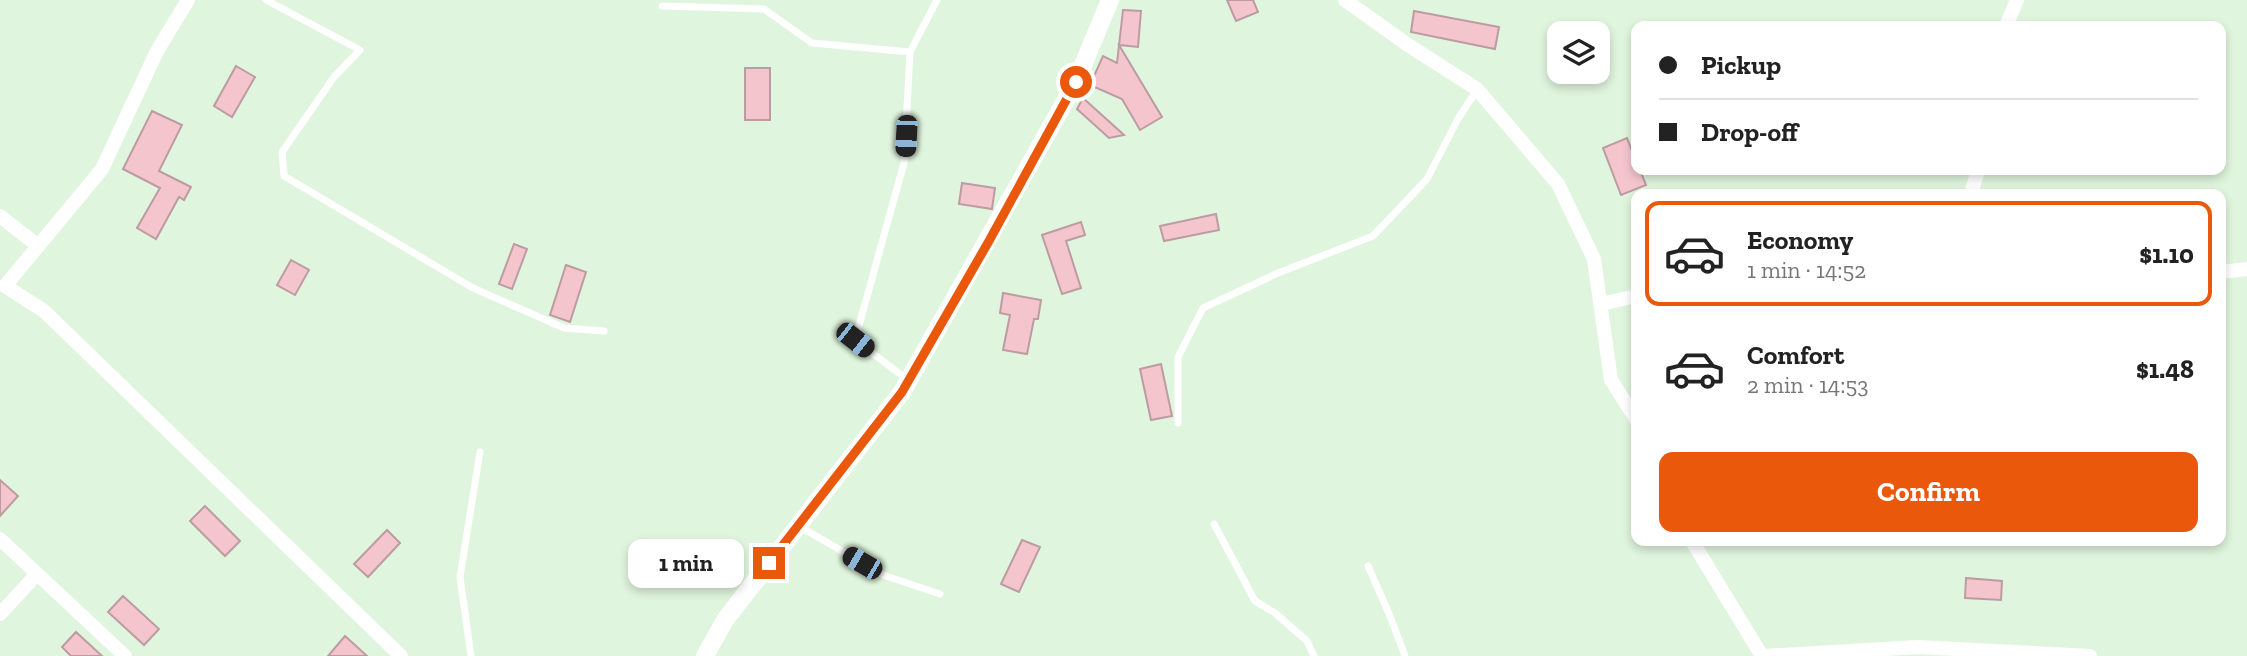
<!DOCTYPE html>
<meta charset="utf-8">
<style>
body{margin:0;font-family:"Zilla Slab",serif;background:#f6f6f6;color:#222;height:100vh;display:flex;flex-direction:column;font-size:26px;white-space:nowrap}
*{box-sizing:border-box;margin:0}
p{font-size:23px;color:#767676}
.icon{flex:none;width:38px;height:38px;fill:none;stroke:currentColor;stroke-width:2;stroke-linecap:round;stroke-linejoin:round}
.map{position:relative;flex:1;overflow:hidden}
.side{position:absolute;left:1631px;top:189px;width:595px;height:357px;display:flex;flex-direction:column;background:#fff;border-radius:14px;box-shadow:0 4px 10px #0003}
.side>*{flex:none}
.banner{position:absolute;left:1631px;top:21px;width:595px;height:154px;border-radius:14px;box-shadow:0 4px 10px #0003;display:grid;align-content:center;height:154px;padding:0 28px;background:#fff}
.fabs{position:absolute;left:1547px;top:21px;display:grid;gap:14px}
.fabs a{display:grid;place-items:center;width:63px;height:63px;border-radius:14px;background:#fff;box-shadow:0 4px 10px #0003;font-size:35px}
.end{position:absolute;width:32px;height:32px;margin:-16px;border:9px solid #ea580c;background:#fff;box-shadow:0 0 0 4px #fff}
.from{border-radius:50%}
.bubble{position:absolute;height:49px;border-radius:14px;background:#fff;box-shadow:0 4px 10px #0003;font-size:23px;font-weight:800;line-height:49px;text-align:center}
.car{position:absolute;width:21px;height:42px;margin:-21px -10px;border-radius:9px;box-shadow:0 0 5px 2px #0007;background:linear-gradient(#222 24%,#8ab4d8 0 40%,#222 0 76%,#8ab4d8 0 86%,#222 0)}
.banner b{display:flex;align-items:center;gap:24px;height:66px;font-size:26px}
.banner b+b{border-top:2px solid #e0e0e0}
.banner i{width:18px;height:18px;background:#222}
ul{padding:12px 0 0;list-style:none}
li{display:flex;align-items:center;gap:21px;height:105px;margin:0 14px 10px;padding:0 14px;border:4px solid transparent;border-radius:14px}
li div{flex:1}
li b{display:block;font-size:26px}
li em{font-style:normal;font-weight:800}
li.on{border-color:#ea580c}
li>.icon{width:63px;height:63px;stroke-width:1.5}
.action{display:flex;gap:14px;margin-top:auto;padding:14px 28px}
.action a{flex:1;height:80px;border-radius:14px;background:#ea580c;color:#fff;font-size:28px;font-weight:800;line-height:80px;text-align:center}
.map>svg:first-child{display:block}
.building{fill:#f5c5ce;stroke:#bc9ca2;stroke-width:2}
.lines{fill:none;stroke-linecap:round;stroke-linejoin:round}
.service{stroke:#fff;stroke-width:7}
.minor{stroke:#fff;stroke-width:14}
.tertiary{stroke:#fff;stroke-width:18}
.route{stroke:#ea580c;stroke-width:9}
</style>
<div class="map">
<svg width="2247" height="656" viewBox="0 0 2247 656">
<rect width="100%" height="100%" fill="#e0f5dd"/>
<path class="building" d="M1227,0h26l5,12 -22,9z
M1123,10l18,1 -3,36 -19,-2 43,72 -22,13 -18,-31 -32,-14 13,-29 14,7z
M1414,11l85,16 -4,22 -84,-17z
M236,66l19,11 -23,40 -18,-11z
M745,68h25v52h-25z
M1083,98l41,37 -15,3 -32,-29z
M152,111l30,14 -23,46 32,16 -7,13 -5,-3 -23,42 -19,-11 23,-40 -37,-19z
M1627,138l9,23v9h4l6,15 -25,10 -18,-47z
M962,183l33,5 -3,21 -33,-5z
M1216,214l3,16 -55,11 -4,-15z
M1081,222l4,13 -19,6 15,47 -19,6 -20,-59z
M514,244l13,5 -15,40 -13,-5z
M291,260l18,10 -14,25 -18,-10z
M566,265l20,7 -16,50 -20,-7z
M1003,293l38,7 -3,19h-4l-7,35 -24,-4 7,-35 -10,-2z
M1161,364l11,52 -21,4 -11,-51z
M0,480l18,16 -18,20z
M205,506l35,35 -15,15 -35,-35z
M387,530l13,13 -32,34 -14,-13z
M1022,540l18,7 -21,45 -18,-8z
M1966,578l36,3 -1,19 -36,-2z
M123,596l36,33 -15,16 -36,-33z
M76,632l26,24h-31l-9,-9z
M345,636l22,20h-39z"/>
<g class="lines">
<path class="service" d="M266,0l94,50 -26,27 -52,75 2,24 189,112 91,40 40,3
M662,6l102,3 48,34 98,9
M908,380l-53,-40 49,-177 6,-111 27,-52
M1178,423v-66l25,-49 75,-35 95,-37 54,-57 32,-62 18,-27
M1214,524l41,77 20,12 32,28 7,15
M799,526l84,49 57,19
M1368,566l22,50 15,40
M471,656l-11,-79 20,-125"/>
<path class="minor" d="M188,0l-31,51 -55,118 -97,117 39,25 357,345
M1345,0l63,45 69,44 81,95 36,75 17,121 25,39
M2006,26l11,-26
M1971,194l7,-24
M0,216l37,29
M2221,272l26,-3
M1601,304l35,-8
M0,539l125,117
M1692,541l70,115
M0,614l37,-40
M1764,656l154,-9 172,9"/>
<path class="tertiary" d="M705,656l20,-36 177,-228 174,-310 34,-82"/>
</g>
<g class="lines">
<path class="route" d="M769,563l133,-171 87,-151 87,-159"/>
</g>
</svg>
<div class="fabs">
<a><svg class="icon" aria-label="layers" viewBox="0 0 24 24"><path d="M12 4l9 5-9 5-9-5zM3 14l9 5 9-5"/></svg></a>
</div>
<i class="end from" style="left:1076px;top:82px"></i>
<i class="end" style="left:769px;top:563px"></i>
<div class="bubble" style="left:628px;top:539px;width:116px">1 min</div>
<i class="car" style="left:906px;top:136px;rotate:183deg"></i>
<i class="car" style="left:855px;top:340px;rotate:128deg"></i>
<i class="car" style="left:862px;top:563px;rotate:300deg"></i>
<div class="banner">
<b><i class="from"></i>Pickup</b>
<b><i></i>Drop-off</b>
</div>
<section class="side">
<ul>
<li class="on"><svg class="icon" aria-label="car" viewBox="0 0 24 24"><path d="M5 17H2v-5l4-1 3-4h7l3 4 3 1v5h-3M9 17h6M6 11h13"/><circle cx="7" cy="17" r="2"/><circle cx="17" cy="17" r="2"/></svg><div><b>Economy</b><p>1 min · 14:52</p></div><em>$1.10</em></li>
<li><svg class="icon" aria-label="car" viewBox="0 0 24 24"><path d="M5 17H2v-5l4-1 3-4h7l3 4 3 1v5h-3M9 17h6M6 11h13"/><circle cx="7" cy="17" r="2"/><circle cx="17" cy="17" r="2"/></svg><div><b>Comfort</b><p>2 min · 14:53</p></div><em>$1.48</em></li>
</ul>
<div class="action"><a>Confirm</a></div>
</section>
</div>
